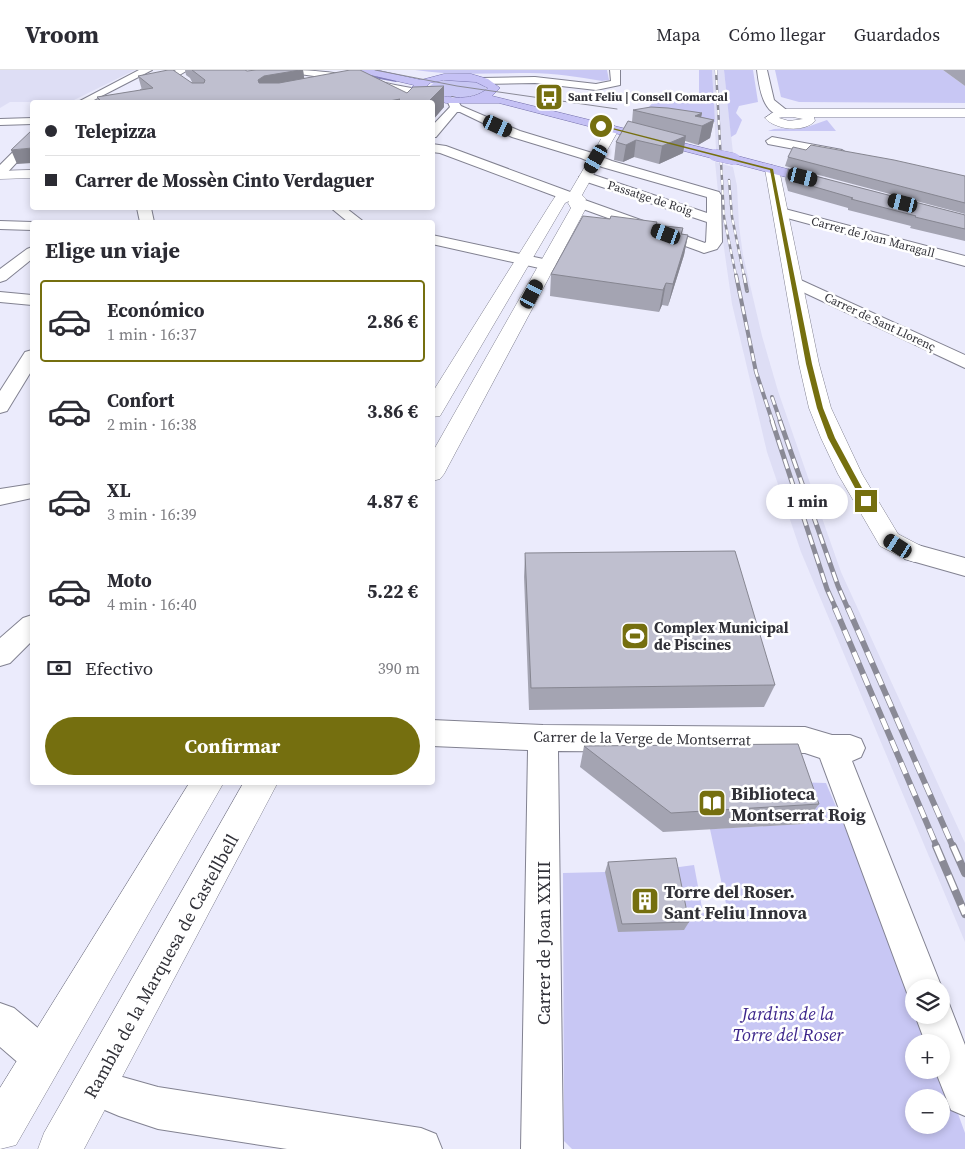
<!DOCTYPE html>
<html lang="es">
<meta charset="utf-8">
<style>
body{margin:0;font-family:"Source Serif 4",serif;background:#f7f7f7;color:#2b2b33;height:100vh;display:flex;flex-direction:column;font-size:19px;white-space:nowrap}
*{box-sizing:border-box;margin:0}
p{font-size:16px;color:#7c7c81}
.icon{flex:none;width:28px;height:28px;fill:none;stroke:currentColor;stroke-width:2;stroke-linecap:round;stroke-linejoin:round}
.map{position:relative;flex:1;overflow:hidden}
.panel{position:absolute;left:30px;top:150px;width:405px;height:565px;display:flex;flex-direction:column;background:#fff;border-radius:5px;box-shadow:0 2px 8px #0003}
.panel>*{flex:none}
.guide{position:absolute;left:30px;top:30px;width:405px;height:110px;border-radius:5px;box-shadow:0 2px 8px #0003;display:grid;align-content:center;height:110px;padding:0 15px;background:#fff}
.tools{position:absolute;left:905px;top:909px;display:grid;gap:10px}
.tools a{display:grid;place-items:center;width:45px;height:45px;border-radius:50%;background:#fff;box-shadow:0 2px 8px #0003;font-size:25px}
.end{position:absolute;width:22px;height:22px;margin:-11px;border:6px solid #756f0f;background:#fff;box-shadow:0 0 0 2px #fff}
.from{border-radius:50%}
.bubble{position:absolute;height:35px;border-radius:18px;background:#fff;box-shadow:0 2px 8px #0003;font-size:16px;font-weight:700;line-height:35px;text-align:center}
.car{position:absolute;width:15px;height:30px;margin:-15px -8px;border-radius:6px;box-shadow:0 0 4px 1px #0007;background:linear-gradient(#222 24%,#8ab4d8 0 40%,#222 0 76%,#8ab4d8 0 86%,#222 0)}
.guide b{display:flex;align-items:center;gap:18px;height:48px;font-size:19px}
.guide b+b{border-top:1px solid #e1e1e2}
.guide i{width:12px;height:12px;background:#2b2b33}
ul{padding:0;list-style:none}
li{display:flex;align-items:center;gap:15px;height:82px;margin:0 10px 8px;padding:0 5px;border:2px solid transparent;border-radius:5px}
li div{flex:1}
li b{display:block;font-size:19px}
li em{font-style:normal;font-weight:700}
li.active{border-color:#756f0f}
li>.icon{width:45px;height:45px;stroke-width:1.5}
h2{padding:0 15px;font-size:22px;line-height:60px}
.pay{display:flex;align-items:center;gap:12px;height:55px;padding:0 15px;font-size:19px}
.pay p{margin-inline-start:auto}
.action{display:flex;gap:10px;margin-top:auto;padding:10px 15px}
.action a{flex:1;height:58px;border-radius:30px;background:#756f0f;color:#fff;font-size:20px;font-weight:700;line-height:58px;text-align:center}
header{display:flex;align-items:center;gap:30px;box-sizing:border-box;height:70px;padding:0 25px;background:#fff;border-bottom:1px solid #e1e1e2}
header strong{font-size:24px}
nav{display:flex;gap:28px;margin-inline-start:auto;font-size:18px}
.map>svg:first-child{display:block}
.built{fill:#dedef5}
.green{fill:#c8c7f4;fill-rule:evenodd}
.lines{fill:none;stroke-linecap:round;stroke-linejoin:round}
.stream{fill:#827ebe;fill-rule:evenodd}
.street-casing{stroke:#828291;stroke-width:2}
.secondary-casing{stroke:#828291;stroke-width:1}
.primary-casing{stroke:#7874ae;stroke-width:1}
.street{fill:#fff;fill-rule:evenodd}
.secondary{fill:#fff;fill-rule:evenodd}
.primary{fill:#c5c1f5;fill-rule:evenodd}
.tram{stroke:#8a8a96;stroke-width:1}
.rail-far4-casing{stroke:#8a8a96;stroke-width:2.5}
.rail-far3-casing{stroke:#8a8a96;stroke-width:4}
.rail-far2-casing{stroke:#8a8a96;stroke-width:5}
.rail-far1-casing{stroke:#8a8a96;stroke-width:6}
.rail-casing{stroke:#8a8a96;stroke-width:8}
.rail-far4{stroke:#fff;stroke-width:2;stroke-dasharray:5;stroke-linecap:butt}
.rail-far3{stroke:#fff;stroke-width:2.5;stroke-dasharray:8;stroke-linecap:butt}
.rail-far2{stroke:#fff;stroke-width:3;stroke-dasharray:10;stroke-linecap:butt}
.rail-far1{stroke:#fff;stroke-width:4.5;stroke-dasharray:12;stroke-linecap:butt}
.rail{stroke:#fff;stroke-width:5.5;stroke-dasharray:16;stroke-linecap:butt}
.primary-bridge-casing{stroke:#7874ae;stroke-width:12;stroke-linecap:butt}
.primary-bridge{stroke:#c5c1f5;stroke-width:12}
.wall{fill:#a4a4b2}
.shaded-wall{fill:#868691}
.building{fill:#bfbfcf;stroke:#868691}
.route{fill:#756f0f}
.labels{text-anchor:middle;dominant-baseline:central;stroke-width:5;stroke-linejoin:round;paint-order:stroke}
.far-poi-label{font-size:12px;font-weight:bold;fill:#313138;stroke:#fff;text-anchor:start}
.far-street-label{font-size:12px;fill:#313138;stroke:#fff}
.poi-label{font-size:15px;font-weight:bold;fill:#313138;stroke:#fff;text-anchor:start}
.street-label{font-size:15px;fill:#313138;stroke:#fff}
.near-poi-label{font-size:18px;font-weight:bold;fill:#313138;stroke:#fff;text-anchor:start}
.near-street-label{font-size:18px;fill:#313138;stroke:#fff}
.near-park-label{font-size:18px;font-style:italic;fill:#3d268b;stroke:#fff}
</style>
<header>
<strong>Vroom</strong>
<nav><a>Mapa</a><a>Cómo llegar</a><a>Guardados</a></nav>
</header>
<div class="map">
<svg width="965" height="1079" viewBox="0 0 965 1079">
<rect width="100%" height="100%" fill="#ebebfc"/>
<path class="built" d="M0,0h135l-65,32h-60l-10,6z
M712,0h12l9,83 -17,-4z
M715,92l18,5 4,19 2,40 4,29 19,81 16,55 51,147 12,34 124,271v99l-164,-390 -34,-100 -35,-148 -9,-63z"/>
<path class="green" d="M415,0h192l2,10 -7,1c-24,-4 -48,-8 -72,-8 -39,0 -77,3 -115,-3z
M699,0h13l3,52 -69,-12 12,-13 41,3z
M724,0h29l5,32 -19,4 -3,7 6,7 -6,14 -5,3z
M775,0h168l22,16v17l-166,-1 -18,-5z
M452,10c12,1 26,-1 34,8l-1,3c-25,10 -35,9 -58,-3l8,-6z
M827,50l9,11h-68l6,-2 33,-2z
M791,712l35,1 88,207v25h9l10,27h-19v28h27v-3l24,66v16h-393l-8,-8 -1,-268 42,-1 79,58 -12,-62 22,-3 9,48h25l-18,-84 94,-5zM914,1028h27v27h-27z"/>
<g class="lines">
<path class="stream" d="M364,4l32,6 1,1 -1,1 -33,-6z"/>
<defs>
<path id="street" d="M139,0h13l-62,32h-12z
M176,0h12l-38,22h-8l-1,-2z
M287,0c41,0 69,6 108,15 9,2 18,3 27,5l1,2 -5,3 -22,-3 -38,-10 -66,-9z
M610,0h10v15l-24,5 -61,-7 -53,1 -5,-3 5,-3 53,-1 61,7 15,-3z
M757,0h10l7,30 15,12 -2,2c-24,6 -28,-28 -30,-44z
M452,27l4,1 5,8 59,25 69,21 23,9 107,31 2,3 1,47 -5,7 -13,4 -5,-2 -127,-46 -2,-3 2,-3h-9l-123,-46 -8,-1v-8l14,2 127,47 2,3 -2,3h9l123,44 1,-1 1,-20 -126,-42 -2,-3 7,-4 5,1 116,39v-16l-105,-30 -21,-9 -69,-21 -52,-25h-3l-21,25h-4v-11l18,-19 -3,-7z
M32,48v6l-32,1v-6z
M28,67h4v9l-27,29 -5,1v-11z
M772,67l70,13 6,4 -6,4 -74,-14 -2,-3z
M137,138h14l3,14h-14z
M331,138h15l18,14h-16z
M781,138l184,48v10l-189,-51 -2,-3 2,-3z
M0,151l32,1h4h-4v8l-32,-1z
M432,165l116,25 6,2 2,3 -2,3 -6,2 -116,-26z
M32,177v12l-26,21 -6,2v-13l27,-20z
M794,207l171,78v13l-177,-83 -2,-3 2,-3z
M0,222l32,3v10l-32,-3z
M32,280v20l-25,41 -7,2v-22l25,-39z
M32,414v14l-32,7v-16z
M914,474l51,14v18l-60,-17 -3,-6 3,-6z
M32,545v26l-22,22 -10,3v-28l23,-20z
M432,650l111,5 262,2 27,8h18l11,4 4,9 -4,9 -9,4 90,227 -1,1v-1h-27v15l-4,-2 -90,-243 -15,-5 -247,-2 5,398h-42l7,-399 -96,-4z
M941,929l7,2 17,44v71l-14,-6 -16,-40h6v-28h-16l-10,-27h26z
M0,933l14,5 43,36 6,14 -6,14 -14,6 -14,-6 -29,-25z
M95,996l24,10 39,11 263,41 15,6 6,15h-155l-129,-20 -39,-13 -38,-16 -6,-14 6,-14z"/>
<path id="secondary" d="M778,39h187v8h-151l1,4c-11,12 -40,9 -50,-3zM781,47h12l10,2 -14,2 -10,-3z
M613,55l6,4 -37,66 4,4 -2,5 2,4 -142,266 -4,5 -8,2v-28l139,-245 -3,-5 1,-2 -4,2 -122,208 -3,5 -8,1v-24l119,-190 6,-9 13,-2 37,-63z
M772,95l7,4 40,195 12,44 31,66 36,60 25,13 4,6 -4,6 -9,3 -9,-3 -25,-13 -42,-72 -17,-36 -12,-30 -10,-44 -34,-195z
M32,100v8l-32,1v-8z
M190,712h34l-208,363 -16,4v-61z
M244,712h34l-194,367h-46l6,-16z"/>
<path id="primary" d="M357,0h19l45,10 23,-6h27l17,5 12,9 -8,8 228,56 2,3 -7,4 -216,-56h-53l-32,-9 -3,-6 3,-3 -56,-13zM444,10l32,2 12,6c-16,15 -47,10 -65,2l7,-7z
M734,85l95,25 2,3 -7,4 -95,-25 -2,-3z"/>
</defs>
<use href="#street" class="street-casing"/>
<use href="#secondary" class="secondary-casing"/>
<use href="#primary" class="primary-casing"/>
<use href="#street" class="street"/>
<use href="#secondary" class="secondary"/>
<use href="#primary" class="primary"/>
<path class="tram" d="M375,0l82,16 160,23"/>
<defs>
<path id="rail-far4" d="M716,0l8,147 12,59
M729,110l3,37 12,59"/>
<path id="rail-far3" d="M736,205l20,97 17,51
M744,205l3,16
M772,327l9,26"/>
<path id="rail-far2" d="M772,351l55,168 9,20
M780,351l58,165 10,23"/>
<path id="rail-far1" d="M835,538l102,239
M848,538l105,239"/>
<path id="rail" d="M936,776l29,68
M953,776l12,27"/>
</defs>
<use href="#rail-far4" class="rail-far4-casing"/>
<use href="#rail-far3" class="rail-far3-casing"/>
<use href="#rail-far2" class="rail-far2-casing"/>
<use href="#rail-far1" class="rail-far1-casing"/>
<use href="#rail" class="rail-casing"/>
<use href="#rail-far4" class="rail-far4"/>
<use href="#rail-far3" class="rail-far3"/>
<use href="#rail-far2" class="rail-far2"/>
<use href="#rail-far1" class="rail-far1"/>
<use href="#rail" class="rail"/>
<defs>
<path id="primary-bridge" d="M715,85l19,4"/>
</defs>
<use href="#primary-bridge" class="primary-bridge-casing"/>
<use href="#primary-bridge" class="primary-bridge"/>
</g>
<path class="wall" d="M185,0h60l2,1 56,-1 1,8 103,15 37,14 -12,14v-19h-334l-1,-5 45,-7 -4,-14 54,6 -2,-4 -4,-3z
M943,0h22v16z
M633,40l69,3 -1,4 13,3 -4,18 -12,7 -13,-4 -2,12 -24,11 -25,-7 -11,5 -9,-2 2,-18 16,-20z
M806,80l159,26v38l-180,-48 3,-9z
M788,99l177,46v26l-55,-13 1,-2 -63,-16v-2l-60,-17 -3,-12z
M610,149l73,9 -1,6 6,1 -4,20 -16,51 -6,-1 -3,7 -109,-16 1,-22z
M525,483l250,132 -11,22 -235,3 -5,-133z
M584,676l235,58 -15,20 -141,8 -83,-65z
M608,792l81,60 -5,8 -66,2 -13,-60z"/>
<path class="shaded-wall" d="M300,0h3l3,20 -44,10 -4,-20 6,-4z
M444,16v21l-12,14v-19h-4z
M400,29v3h-16z
M702,43l-3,13 -4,-10z
M714,50l-4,18 -12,7 4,-19z
M686,66l-3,17 -24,11 3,-18z
M636,70l-2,17 -11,5 3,-17z
M32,78v15l-15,1 -6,-14z
M688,165l-4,20 -16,51 5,-22z
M666,213l-4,22 -3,7 4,-22z"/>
<path class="building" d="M168,0h5l19,13h12l1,-3 -13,-10h53l2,1 9,-1h44l-36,6 -6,4 1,3h20l71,-13h10l47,23 6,-6 31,-1 -16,16h-31l3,-3 -16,3h-282l-5,-5 56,-9 -15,-12z
M651,37l17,1 34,5 -7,3 19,4 -12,6 -69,-16z
M628,51l58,15 -24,10 -26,-6 -10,5 -10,-3z
M32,60v18l-21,2z
M811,75l83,15 71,16v27l-177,-46 5,-10 13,3z
M788,99l177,46v14l-50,-12 1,-1 -65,-17 2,-1 -62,-18z
M583,146l27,3 1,-3 46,6 -1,3 27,3 -2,6 7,1 -15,49 -7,-1 -3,7 -112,-16z
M735,481l40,134 -244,3 -6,-135z
M798,674l21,60 -148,9 -87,-67z
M676,788l13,64 -67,2 -14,-62z"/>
<path class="route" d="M601,55l172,44 39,195 11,44 12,30 34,63 -1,2 -6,-2 -34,-63 -11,-30 -11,-44 -36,-194 -170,-44z"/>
<defs>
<symbol id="bus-square" viewBox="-11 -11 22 22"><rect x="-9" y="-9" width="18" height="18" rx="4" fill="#756f0f" stroke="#fff"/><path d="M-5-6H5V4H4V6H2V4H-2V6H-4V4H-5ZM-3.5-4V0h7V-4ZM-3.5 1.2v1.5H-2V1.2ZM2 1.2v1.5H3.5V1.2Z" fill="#fff"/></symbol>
<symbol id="stadium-square" viewBox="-11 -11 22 22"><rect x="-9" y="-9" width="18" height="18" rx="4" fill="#756f0f" stroke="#fff"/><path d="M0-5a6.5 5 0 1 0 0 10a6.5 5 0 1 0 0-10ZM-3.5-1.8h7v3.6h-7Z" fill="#fff"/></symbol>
<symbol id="library-square" viewBox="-11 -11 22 22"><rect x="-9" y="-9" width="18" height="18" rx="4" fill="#756f0f" stroke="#fff"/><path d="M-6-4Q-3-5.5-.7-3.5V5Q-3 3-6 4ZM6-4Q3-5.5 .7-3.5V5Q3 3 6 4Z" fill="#fff"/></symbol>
<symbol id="building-square" viewBox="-11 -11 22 22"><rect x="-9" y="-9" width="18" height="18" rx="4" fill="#756f0f" stroke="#fff"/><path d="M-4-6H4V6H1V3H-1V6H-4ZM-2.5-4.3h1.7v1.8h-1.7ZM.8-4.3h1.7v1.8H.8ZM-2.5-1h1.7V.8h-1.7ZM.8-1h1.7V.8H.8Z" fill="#fff"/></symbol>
</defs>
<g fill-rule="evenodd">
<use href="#bus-square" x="533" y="11" width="32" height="32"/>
<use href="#stadium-square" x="619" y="550" width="32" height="32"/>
<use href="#library-square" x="696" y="717" width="32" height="32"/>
<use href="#building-square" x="629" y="815" width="32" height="32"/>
</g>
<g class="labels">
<g class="far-poi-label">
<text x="568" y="27">Sant Feliu | Consell Comarcal</text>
</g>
<g class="far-street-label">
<text transform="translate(650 128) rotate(18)">Passatge de Roig</text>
<text transform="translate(873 167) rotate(15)">Carrer de Joan Maragall</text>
<text transform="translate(880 252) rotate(25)">Carrer de Sant Llorenç</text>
</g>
<g class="poi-label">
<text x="654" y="557">Complex Municipal<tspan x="654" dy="17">de Piscines</tspan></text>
</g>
<g class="street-label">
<text transform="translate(642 668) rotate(1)">Carrer de la Verge de Montserrat</text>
</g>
<g class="near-poi-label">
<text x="731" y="723">Biblioteca<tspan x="731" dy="21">Montserrat Roig</tspan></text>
<text x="664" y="821">Torre del Roser.<tspan x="664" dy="21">Sant Feliu Innova</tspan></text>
</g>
<g class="near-street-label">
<text transform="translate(543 873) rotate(-90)">Carrer de Joan XXIII</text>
<text transform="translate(161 896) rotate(-61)">Rambla de la Marquesa de Castellbell</text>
</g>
<g class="near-park-label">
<text x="788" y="943">Jardins de la<tspan x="788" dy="21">Torre del Roser</tspan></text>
</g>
</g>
</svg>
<div class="tools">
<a><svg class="icon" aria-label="layers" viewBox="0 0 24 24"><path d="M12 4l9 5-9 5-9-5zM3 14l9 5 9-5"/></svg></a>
<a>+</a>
<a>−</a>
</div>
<i class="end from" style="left:601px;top:56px"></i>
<i class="end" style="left:866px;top:431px"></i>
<div class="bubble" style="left:766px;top:414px;width:82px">1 min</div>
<i class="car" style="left:498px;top:56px;rotate:115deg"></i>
<i class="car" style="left:596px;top:89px;rotate:210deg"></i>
<i class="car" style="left:803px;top:107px;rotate:104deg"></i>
<i class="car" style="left:903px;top:133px;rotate:284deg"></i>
<i class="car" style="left:666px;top:164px;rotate:290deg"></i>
<i class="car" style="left:532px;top:224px;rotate:28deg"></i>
<i class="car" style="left:898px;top:476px;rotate:303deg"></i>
<div class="guide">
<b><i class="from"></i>Telepizza</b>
<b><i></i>Carrer de Mossèn Cinto Verdaguer</b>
</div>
<section class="panel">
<h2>Elige un viaje</h2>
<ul>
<li class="active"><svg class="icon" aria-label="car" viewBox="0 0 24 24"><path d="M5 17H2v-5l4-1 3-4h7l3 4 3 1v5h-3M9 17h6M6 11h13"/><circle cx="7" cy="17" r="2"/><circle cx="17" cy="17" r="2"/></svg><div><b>Económico</b><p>1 min · 16:37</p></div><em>2.86 €</em></li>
<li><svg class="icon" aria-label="car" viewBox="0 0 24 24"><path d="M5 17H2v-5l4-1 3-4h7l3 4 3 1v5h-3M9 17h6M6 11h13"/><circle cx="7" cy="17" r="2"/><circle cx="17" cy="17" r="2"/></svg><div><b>Confort</b><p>2 min · 16:38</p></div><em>3.86 €</em></li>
<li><svg class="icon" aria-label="car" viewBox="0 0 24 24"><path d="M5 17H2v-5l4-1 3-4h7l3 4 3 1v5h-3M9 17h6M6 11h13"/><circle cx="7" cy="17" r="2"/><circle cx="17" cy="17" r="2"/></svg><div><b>XL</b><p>3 min · 16:39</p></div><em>4.87 €</em></li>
<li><svg class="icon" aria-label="car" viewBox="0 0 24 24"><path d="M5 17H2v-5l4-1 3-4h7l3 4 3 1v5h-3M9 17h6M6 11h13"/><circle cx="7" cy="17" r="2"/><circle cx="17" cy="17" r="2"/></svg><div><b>Moto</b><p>4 min · 16:40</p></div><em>5.22 €</em></li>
</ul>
<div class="pay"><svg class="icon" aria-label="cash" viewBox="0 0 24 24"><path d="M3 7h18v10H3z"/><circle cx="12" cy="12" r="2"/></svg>Efectivo<p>390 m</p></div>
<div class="action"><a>Confirmar</a></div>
</section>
</div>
